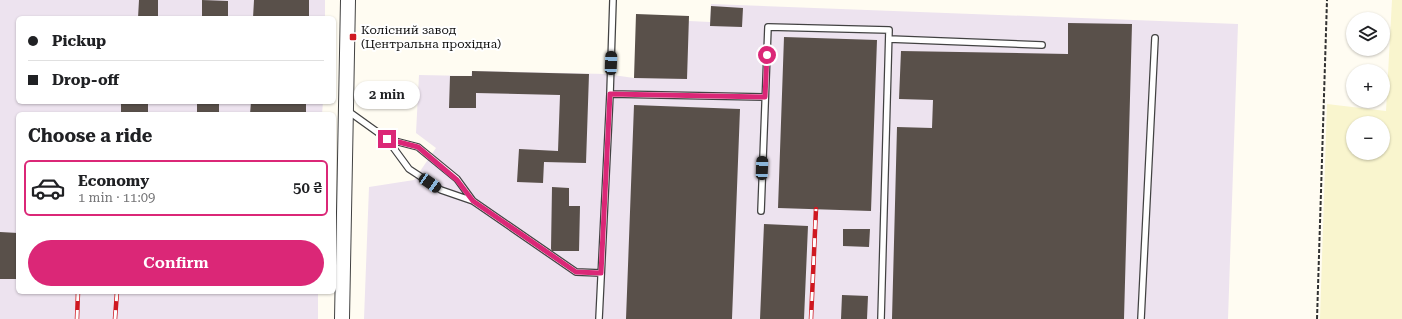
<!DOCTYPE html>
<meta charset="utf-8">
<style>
body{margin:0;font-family:"Roboto Serif",serif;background:#f6f6f6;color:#202124;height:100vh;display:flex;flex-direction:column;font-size:15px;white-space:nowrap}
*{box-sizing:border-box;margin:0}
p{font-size:13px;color:#757577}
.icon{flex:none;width:22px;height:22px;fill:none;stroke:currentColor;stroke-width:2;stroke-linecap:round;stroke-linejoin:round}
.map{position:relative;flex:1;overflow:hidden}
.side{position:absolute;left:16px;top:112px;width:320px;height:182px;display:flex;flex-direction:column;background:#fff;border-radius:6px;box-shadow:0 1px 3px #0004}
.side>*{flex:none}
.top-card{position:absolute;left:16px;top:16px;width:320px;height:88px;border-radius:6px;box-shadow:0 1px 3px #0004;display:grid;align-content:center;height:88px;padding:0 12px;background:#fff}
.buttons{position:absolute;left:1346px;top:12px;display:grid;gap:8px}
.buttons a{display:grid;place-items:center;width:44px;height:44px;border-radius:50%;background:#fff;box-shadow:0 1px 3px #0004;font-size:20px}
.end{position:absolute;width:18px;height:18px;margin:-9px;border:5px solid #db2777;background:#fff;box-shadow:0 0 0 2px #fff}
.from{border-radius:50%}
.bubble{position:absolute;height:28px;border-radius:14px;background:#fff;box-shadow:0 1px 3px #0004;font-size:13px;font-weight:600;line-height:28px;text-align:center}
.car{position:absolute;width:12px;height:24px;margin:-12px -6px;border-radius:5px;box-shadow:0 0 3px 1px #0007;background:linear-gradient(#222 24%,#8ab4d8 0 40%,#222 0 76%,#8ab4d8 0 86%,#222 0)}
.top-card b{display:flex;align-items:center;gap:14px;height:38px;font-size:15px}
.top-card b+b{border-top:1px solid #e0e0e0}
.top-card i{width:10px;height:10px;background:#202124}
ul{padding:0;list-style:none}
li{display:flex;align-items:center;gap:12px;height:56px;margin:0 8px 6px;padding:0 4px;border:2px solid transparent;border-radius:6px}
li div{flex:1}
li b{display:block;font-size:15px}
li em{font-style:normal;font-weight:600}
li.on{border-color:#db2777}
li>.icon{width:36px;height:36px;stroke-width:1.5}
h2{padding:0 12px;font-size:18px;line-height:48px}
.button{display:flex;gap:8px;margin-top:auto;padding:8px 12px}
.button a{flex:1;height:46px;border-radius:24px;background:#db2777;color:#fff;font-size:16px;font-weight:600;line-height:46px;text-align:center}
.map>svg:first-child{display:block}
.industrial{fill:#ede3ef}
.farmland{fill:#f9f5ce;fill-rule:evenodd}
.building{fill:#59504a}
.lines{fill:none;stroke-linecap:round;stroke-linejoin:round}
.service-casing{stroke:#424242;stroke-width:8}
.tertiary-casing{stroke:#424242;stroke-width:16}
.path{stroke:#313131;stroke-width:2;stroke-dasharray:4 2;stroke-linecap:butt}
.service{stroke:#fff;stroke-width:5.5}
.tertiary{stroke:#fff;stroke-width:14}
.rail-casing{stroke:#cf1820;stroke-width:4.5}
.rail{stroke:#fff;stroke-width:3;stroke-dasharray:9;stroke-linecap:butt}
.route{stroke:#db2777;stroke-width:5}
.poi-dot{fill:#cf1820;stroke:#fff;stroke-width:1.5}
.labels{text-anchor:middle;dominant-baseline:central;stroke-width:4;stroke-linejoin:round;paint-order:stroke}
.poi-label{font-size:12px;fill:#0f0f0f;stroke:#fff;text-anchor:start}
</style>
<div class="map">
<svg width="1402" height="319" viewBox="0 0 1402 319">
<rect width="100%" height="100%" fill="#fffcf2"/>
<path class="industrial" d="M0,0h325v18h-307v84h305l-1,12h-304v178h300v27h-318z
M711,4l527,20 -10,295h-864l5,-132 45,-7 22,-32 -20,-15 3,-58 52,1 1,-5 134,3 28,4 55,-57 21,1z"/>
<path class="farmland" d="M1392,0h10v319h-82l7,-215 59,7zM1353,123h30v30h-30z"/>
<path class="building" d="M139,0h19v18h-20z
M202,0l26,1v17h-26z
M254,0h55v18h-56z
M711,6l32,2 -1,19 -32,-1z
M636,14l53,2 -2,63 -53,-1z
M1068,23l64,1 -8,295h-232l5,-192 35,1 1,-28 -34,-1 2,-48 167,3z
M784,37l93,3 -6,171 -93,-3z
M472,71l117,3 -3,89 -42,-1 -1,21 -26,-1 2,-33 39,2 2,-56 -84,-2v15h-27l1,-32h22z
M121,102h27v12h-27z
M197,102h22v12h-22z
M251,102h55v12h-56z
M634,105l106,4 -8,210h-106z
M552,187l17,1v18h11l-1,45h-27l-1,-2z
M764,224l44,2 -4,93h-44z
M843,229h27l-1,18 -26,-1z
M0,232l18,1v46h-18z
M842,295l26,1 -1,23h-26z"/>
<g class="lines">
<defs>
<path id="service" d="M613,0l-3,94 155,3
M889,39l153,6
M348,111l39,28 22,30 32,21 32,11 103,71 25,1
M387,139l31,8 39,32 16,22
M761,211l7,-184 121,3 -8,289
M599,319l11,-225
M1141,319l14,-281"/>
<path id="tertiary" d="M342,319l6,-319"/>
</defs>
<use href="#service" class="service-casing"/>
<use href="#tertiary" class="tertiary-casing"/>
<path class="path" d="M1317,319l10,-319"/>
<use href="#service" class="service"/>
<use href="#tertiary" class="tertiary"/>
<defs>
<path id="rail" d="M77,319l1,-27
M115,319l2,-27
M811,319l5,-110"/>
</defs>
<use href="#rail" class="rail-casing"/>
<use href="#rail" class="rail"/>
</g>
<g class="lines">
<path class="route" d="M387,139l31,8 39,33 16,21 103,71 25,1 9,-179 155,3 2,-42"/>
</g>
<rect class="poi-dot" x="349" y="33" width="8" height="8" rx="2"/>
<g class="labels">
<g class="poi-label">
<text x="361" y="30">Колісний завод<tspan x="361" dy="14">(Центральна прохідна)</tspan></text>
</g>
</g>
</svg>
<div class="buttons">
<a><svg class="icon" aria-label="layers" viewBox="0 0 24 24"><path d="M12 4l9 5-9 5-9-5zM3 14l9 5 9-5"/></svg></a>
<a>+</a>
<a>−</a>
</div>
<i class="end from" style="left:767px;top:55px"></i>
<i class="end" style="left:387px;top:139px"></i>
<div class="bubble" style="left:354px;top:81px;width:66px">2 min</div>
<i class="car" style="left:611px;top:63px;rotate:2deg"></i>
<i class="car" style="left:762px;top:168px;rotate:2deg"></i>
<i class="car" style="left:430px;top:183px;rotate:124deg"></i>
<div class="top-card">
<b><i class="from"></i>Pickup</b>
<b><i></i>Drop-off</b>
</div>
<section class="side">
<h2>Choose a ride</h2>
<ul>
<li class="on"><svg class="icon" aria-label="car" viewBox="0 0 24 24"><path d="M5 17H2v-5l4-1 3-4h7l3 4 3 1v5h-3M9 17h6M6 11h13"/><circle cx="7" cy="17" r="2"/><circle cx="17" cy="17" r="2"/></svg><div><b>Economy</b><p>1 min · 11:09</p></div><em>50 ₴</em></li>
</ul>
<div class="button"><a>Confirm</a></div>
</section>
</div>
